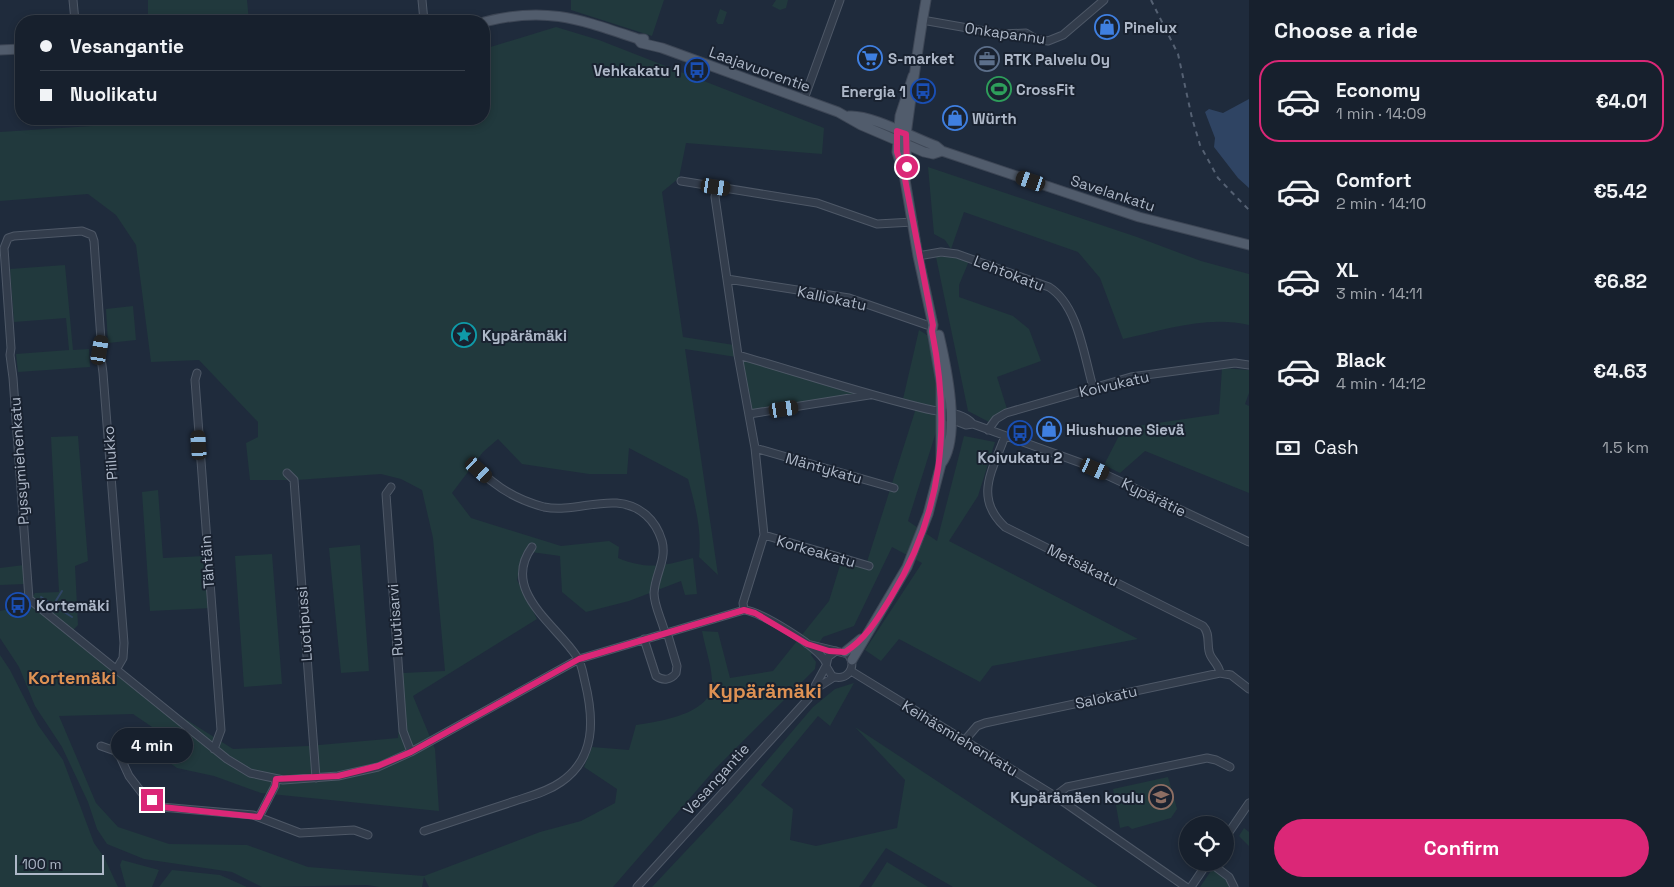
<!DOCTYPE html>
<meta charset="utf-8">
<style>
body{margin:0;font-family:"Space Grotesk",sans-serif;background:#202835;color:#f1f3f6;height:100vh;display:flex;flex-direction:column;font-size:19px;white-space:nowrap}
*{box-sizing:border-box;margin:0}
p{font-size:16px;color:#9ea3aa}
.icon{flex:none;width:28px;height:28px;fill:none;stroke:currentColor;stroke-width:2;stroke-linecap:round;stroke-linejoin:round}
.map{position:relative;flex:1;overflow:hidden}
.side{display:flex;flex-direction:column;background:#17202d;width:425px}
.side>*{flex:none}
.hud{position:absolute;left:15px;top:15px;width:475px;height:110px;border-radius:20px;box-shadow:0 2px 8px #0003,0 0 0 1px #363e49;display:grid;align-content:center;height:110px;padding:0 25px;background:#17202d}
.buttons{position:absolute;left:1179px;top:816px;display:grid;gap:10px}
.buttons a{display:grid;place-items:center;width:55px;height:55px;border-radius:50%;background:#17202d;box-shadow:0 2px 8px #0003,0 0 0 1px #363e49;font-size:25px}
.scale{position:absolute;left:15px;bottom:12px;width:89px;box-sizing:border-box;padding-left:5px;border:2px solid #aeb8c8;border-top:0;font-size:14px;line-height:18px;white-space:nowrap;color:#aeb8c8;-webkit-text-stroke:4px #192230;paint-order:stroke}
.end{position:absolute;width:22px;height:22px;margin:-11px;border:6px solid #db2777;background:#fff;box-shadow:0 0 0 2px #fff}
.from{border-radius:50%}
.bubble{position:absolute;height:35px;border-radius:18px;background:#17202d;box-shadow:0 2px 8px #0003,0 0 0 1px #363e49;font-size:16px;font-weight:800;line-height:35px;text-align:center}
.car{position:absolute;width:15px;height:30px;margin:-15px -8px;border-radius:6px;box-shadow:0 0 4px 1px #0007;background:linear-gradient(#222 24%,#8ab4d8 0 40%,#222 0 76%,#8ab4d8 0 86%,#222 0)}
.hud b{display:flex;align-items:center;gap:18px;height:48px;font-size:19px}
.hud b+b{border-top:1px solid #363e49}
.hud i{width:12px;height:12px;background:#f1f3f6}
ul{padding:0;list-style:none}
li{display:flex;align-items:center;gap:15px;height:82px;margin:0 10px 8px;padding:0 15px;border:2px solid transparent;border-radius:20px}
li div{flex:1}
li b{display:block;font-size:19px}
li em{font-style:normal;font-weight:800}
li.on{border-color:#db2777}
li>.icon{width:45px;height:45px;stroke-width:1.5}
h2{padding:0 25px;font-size:22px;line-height:60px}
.pay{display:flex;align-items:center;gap:12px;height:55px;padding:0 25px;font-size:19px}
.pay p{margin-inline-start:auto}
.cta{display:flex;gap:10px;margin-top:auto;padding:10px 25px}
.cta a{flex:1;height:58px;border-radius:30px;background:#db2777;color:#fff;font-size:20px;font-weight:800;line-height:58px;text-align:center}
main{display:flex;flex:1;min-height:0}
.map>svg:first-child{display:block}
.green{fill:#21393d}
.water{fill:#2f4463}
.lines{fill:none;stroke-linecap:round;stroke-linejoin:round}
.stream{stroke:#2f4463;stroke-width:2}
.minor-casing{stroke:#4e5867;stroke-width:9}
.major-casing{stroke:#3d4655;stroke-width:11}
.minor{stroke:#333d4c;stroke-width:7}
.major{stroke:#515c6c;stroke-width:9}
.rail{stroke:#556173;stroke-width:2;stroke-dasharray:5 5;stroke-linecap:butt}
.route{stroke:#db2777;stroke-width:6}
.labels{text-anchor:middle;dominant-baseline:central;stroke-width:4;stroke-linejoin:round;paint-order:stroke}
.poi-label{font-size:15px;font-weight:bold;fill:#aeb8c8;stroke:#192230;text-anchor:start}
.street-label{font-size:15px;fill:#aeb8c8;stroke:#192230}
.quarter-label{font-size:18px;font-weight:bold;fill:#de9153;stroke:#192230}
.district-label{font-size:20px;font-weight:bold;fill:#de9153;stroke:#192230}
</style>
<main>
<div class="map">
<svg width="1249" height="887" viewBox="0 0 1249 887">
<rect width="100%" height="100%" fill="#1f2b3c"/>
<path class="green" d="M148,0h99l2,21h-101z
M571,0h93l-12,36 -81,-26z
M776,0h12l-2,8 -6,2 -8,-4z
M720,9l7,3 -4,12h-5l-2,-3z
M556,27l43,13 225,88 -2,26 -136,-11 -7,35 -17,14 21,145 51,8 2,12 -51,-8 33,226 -19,-18c3,-28 -4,-52 -11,-78l-59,-31 -2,26h-38l-67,-10 -24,-25 -15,13 -31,41 19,25 90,28 48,-5 10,6 -1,11c29,12 46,8 75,0l4,36 -12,1 -4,-14 -52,20 -43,11 -24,-20 -2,-36 -36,-5 -7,29 20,39 -124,77 22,53 4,62 -178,-18 -47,-17 -37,-8 -21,-15 -1,-24 -22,-15 -74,2 37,87 22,24 51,17 78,1 61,22 116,9 116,-44 41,-11 34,-18 2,-14 -33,-22 8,-20 37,3 7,-25c24,-4 79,-11 76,-45 -1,-16 -7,-33 -10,-49l16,1 12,46 43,-7 56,-70 12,-39 24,6 52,-163 -14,-6 16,-69 8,5 12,58 -2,36 -29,92 29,20 27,-105 31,6 -17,54 -29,45 189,98 -146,27 -12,16 -81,-43 -18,22 -16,-11 57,-87 -30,-16 -38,79 -31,11 -12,18 5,7 -1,7 -99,99 -103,119h-184l-5,-10 -2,10h-42l-13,-2 -105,2 -30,-15 -88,-13 -37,-15 -10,-15 -9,-27 -26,-55 -27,-41 -16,-39 -19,-29v-27l27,-6 8,-12 24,-1 -8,-155 27,-1 10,125 -13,5 3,59 -10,10 63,50 102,64 75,-3 90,-8 5,-65 42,-2 -12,-133 -11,-48 -21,-11 -20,-5 -84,6h-47l-4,-37 12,-6v-15l-59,-62 -48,2 -15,-117 -20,-30 -28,-21 -88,7v-69l154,-10v-3h330v-70z
M928,167l209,70 64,24 48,13v51c-42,-10 -85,5 -126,14l-23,-61 -22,-26 -114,-40 -13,37 -6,-9 -11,-6z
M954,256l15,5 -10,24v12l54,19 16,13 12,32 -44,16 10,32 -18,13 -21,-11 -32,-154z
M65,265l8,85 16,-1 1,18 -72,5 -2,-18 53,-4 -3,-32 -52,4 -4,-53z
M133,306l3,34 -28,3 -2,-34z
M741,359l120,35 -110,16z
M1222,368l27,2v23l-4,11 4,2v87l-104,-42 -25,22 -16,-8 19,-37 96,-14z
M158,490l5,68 42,-2 6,52 -61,3 -8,-119z
M360,545l9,126 -28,2 -12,-125z
M272,554l10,130 -38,3 -9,-131z
M24,565l1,19 -25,1v-17z
M0,655l10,15 28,55 25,35 31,83 10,14 14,30h-118z
M854,683l-24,43 -12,-10 -57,69 32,24 -3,31 26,6 81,-18 8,-48 -50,-53 243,160h-145l-67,-39 -27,39h-207l80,-85 81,-95 22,-18z
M1168,777l9,32 -6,9 -39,11 -4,-3 -8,2 -7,-39z
M1244,828l5,4v14l-10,-10z
M122,860l37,10 -7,17h-26l-6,-22z
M887,862l41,25h-57z
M1213,868l13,10 3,9h-29z
M172,870l48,5 27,12h-88z"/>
<path class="water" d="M1249,99v89l-11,-10 -24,-31 1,-9 -10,-26 4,-3 14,4z"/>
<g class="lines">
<path class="stream" d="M41,597l31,20
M54,604l8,-13"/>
<defs>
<path id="minor" d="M73,0l2,21
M422,0l2,21
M922,20l80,14 24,-1 10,6 12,2 15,-6 41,-35
M804,99l36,-99
M681,181l136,22 60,21 36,-2
M717,187l-2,10 23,158 17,93 9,87 -21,68 1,7
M918,256l23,-4 16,2 92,33c29,18 35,69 44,100
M727,279l122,19 78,27h6
M738,355c63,18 125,39 189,54 16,4 34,2 46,15l108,39 168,79
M197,373l-2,7 26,350 -7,19
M749,414l120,-19
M948,418l18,7 7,-1
M988,430l8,-11 10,-6 125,-36 104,-14 14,2
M1005,436c-12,34 -32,61 0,91l198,99c7,7 4,16 6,25 1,8 10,13 11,22
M755,448l139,40
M471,467c9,3 14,9 22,15 15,12 32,20 51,25 35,7 72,-18 102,8 8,7 13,16 16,26 5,19 -7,33 -8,52 0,13 8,27 11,40
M287,473l7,7 22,298
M391,487l-5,7 17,237 8,21
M764,535l105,31
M644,639l12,37c7,5 15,4 20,-3l1,-7 -10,-34
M807,644l41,10c10,13 -1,28 -16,22l-6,-10 2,-9 8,-6
M116,670l7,-12 1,-15 -21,-270 -3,-23 1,-10 -7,-99 -2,-6 -10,-4 -68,5 -6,2 -4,10 7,100 -1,7 3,23 16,221 198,160 23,14 33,7 55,-4 40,-9 33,-15 168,-93 165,-49c16,1 77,38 82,53
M851,671l204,125 131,91
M815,689l19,-12
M965,740l12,-14 8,-3 235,-50 11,2 18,14
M101,746l17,6 11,24 13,17 19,14 92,8 47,18 54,-3 14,5
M1055,796l12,-9 140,-29 9,2 14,7
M259,817l16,-31 1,-7
M424,831c30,-10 61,-20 91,-30 15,-5 32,-9 46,-19 35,-24 33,-63 24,-100 -2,-8 -3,-18 -8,-25 -20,-32 -77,-66 -45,-110
M1225,838l24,-35
M1209,862l20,15 5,10
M637,887l171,-188 18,-33
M1191,887l17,-25"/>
<path id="major" d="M484,22c62,-16 95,-3 154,17h6
M638,39l3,4 21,5 176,64 23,13 63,27 9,2 9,-3
M0,50l21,-1
M913,76l-13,40 -3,36 7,22 14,82 15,69 -1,6 9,52v81
M849,116c21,-2 65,22 87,30l6,5 197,66 110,28
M904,174c5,-13 1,-26 2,-39 6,-45 12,-90 20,-135
M845,652l16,-13
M852,660l55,-93 21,-53 13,-50c21,-27 5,-99 -2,-129"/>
</defs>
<use href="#minor" class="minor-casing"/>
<use href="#major" class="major-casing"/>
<use href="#minor" class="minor"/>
<use href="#major" class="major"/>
<path class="rail" d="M1151,0l27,54 14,64 8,27 18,33 31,32"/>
</g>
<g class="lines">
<path class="route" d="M152,800l10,7 97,10 16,-31 1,-7 62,-3 40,-10 33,-14 168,-93 165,-49 11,3 52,31 22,7 16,1c21,-13 33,-34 46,-55 52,-85 60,-170 41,-266l1,-6 -29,-151 -7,-22v-21l9,3 1,33"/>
</g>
<defs>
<symbol id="shop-ring" viewBox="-11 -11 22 22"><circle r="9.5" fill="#192230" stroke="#3f7fe0" stroke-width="1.5"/><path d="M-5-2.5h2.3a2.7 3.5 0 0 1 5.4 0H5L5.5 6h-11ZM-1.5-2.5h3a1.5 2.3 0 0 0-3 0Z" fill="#3f7fe0"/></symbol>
<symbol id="supermarket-ring" viewBox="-11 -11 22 22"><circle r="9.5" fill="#192230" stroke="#3f7fe0" stroke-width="1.5"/><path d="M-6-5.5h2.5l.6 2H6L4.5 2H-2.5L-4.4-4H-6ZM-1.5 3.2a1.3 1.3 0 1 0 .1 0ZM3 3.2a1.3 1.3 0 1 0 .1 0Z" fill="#3f7fe0"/></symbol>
<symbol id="office-ring" viewBox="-11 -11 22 22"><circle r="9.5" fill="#192230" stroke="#5c6f8a" stroke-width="1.5"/><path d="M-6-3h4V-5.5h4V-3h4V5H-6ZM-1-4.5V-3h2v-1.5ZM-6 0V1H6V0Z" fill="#5c6f8a"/></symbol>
<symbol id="bus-ring" viewBox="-11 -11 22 22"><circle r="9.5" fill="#192230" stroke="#1a4fb4" stroke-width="1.5"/><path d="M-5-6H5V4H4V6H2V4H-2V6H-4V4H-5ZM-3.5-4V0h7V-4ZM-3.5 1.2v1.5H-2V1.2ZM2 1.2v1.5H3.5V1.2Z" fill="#1a4fb4"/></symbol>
<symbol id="stadium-ring" viewBox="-11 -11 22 22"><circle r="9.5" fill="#192230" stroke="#2e9e5b" stroke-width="1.5"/><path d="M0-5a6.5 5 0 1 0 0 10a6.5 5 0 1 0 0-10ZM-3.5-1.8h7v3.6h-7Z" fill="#2e9e5b"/></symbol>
<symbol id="sight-ring" viewBox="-11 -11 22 22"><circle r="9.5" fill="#192230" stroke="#0f9aa8" stroke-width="1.5"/><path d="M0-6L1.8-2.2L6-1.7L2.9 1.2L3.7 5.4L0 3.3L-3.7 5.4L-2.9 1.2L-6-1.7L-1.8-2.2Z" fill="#0f9aa8"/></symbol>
<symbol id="school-ring" viewBox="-11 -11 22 22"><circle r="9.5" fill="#192230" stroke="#8d6e63" stroke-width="1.5"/><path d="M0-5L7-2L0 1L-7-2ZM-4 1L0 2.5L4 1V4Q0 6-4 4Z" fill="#8d6e63"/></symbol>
</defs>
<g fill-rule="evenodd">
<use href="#shop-ring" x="1093" y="13" width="28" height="28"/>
<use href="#supermarket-ring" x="856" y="44" width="28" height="28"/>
<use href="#office-ring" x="973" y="45" width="28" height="28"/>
<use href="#bus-ring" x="683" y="56" width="28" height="28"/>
<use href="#stadium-ring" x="985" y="75" width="28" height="28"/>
<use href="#bus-ring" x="909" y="77" width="28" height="28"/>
<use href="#shop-ring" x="941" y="104" width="28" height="28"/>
<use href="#sight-ring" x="450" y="321" width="28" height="28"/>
<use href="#shop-ring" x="1035" y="415" width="28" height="28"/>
<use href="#bus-ring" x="1006" y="419" width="28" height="28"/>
<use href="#bus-ring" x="4" y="591" width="28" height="28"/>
<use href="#school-ring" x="1147" y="783" width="28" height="28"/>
</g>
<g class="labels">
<g class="poi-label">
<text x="1124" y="27">Pinelux</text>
<text x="888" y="58">S-market</text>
<text x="1004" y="59">RTK Palvelu Oy</text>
<text x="680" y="70" text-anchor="end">Vehkakatu 1</text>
<text x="1016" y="89">CrossFit</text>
<text x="906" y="91" text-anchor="end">Energia 1</text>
<text x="972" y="118">Würth</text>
<text x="482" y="335">Kypärämäki</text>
<text x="1066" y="429">Hiushuone Sievä</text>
<text x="1020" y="457" text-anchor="middle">Koivukatu 2</text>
<text x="36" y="605">Kortemäki</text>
<text x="1144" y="797" text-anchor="end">Kypärämäen koulu</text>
</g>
<g class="street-label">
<text transform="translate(1005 33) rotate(8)">Onkapannu</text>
<text transform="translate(760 69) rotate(20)">Laajavuorentie</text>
<text transform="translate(1113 193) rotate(18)">Savelankatu</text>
<text transform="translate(1009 273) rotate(21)">Lehtokatu</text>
<text transform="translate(832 298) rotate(12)">Kalliokatu</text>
<text transform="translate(1114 384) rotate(-13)">Koivukatu</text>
<text transform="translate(110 453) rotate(-94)">Piilukko</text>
<text transform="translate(19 461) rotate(-94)">Pyssymiehenkatu</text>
<text transform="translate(824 468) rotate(16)">Mäntykatu</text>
<text transform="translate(1154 497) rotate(26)">Kypärätie</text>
<text transform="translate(816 551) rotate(16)">Korkeakatu</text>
<text transform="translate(207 562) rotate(-94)">Tähtäin</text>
<text transform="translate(1083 565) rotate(26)">Metsäkatu</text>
<text transform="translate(395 620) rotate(-94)">Ruutisarvi</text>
<text transform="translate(304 624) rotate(-94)">Luotipussi</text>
<text transform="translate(1106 697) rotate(-12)">Salokatu</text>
<text transform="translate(960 738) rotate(31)">Keihäsmiehenkatu</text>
<text transform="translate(716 779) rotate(-48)">Vesangantie</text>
</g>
<g class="quarter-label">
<text x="72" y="677">Kortemäki</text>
</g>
<g class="district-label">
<text x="765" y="691">Kypärämäki</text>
</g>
</g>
</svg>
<div class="buttons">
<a><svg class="icon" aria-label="locate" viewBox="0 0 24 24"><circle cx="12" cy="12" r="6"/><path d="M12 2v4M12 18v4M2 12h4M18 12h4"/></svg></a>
</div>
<div class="scale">100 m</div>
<i class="end from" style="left:907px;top:167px"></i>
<i class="end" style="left:152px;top:800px"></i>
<div class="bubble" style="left:111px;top:728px;width:82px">4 min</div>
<i class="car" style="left:1031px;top:181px;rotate:289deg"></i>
<i class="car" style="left:716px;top:187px;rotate:99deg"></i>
<i class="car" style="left:100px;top:350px;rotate:10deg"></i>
<i class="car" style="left:784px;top:409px;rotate:81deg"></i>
<i class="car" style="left:199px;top:445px;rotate:356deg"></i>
<i class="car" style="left:1095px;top:469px;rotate:114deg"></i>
<i class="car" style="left:479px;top:470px;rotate:132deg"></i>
<div class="hud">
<b><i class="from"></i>Vesangantie</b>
<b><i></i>Nuolikatu</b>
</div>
</div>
<section class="side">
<h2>Choose a ride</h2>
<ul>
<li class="on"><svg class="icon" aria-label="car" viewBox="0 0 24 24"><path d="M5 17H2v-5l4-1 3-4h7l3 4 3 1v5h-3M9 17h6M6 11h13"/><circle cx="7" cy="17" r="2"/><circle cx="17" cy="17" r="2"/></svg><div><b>Economy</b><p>1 min · 14:09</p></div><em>€4.01</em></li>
<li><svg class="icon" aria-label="car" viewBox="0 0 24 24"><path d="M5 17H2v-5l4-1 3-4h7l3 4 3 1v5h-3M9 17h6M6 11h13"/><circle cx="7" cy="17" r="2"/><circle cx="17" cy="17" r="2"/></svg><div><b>Comfort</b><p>2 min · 14:10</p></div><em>€5.42</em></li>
<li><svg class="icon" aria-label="car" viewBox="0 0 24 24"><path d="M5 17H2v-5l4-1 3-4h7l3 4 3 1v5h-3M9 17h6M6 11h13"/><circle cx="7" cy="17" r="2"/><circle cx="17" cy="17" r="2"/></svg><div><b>XL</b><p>3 min · 14:11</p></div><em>€6.82</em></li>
<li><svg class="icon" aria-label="car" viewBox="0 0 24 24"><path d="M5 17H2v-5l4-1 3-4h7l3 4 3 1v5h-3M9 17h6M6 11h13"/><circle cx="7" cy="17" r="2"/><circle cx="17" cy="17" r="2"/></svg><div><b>Black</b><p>4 min · 14:12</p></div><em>€4.63</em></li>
</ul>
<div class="pay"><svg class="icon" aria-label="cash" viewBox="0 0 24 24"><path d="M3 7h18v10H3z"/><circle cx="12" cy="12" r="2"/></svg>Cash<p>1.5 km</p></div>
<div class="cta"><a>Confirm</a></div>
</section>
</main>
